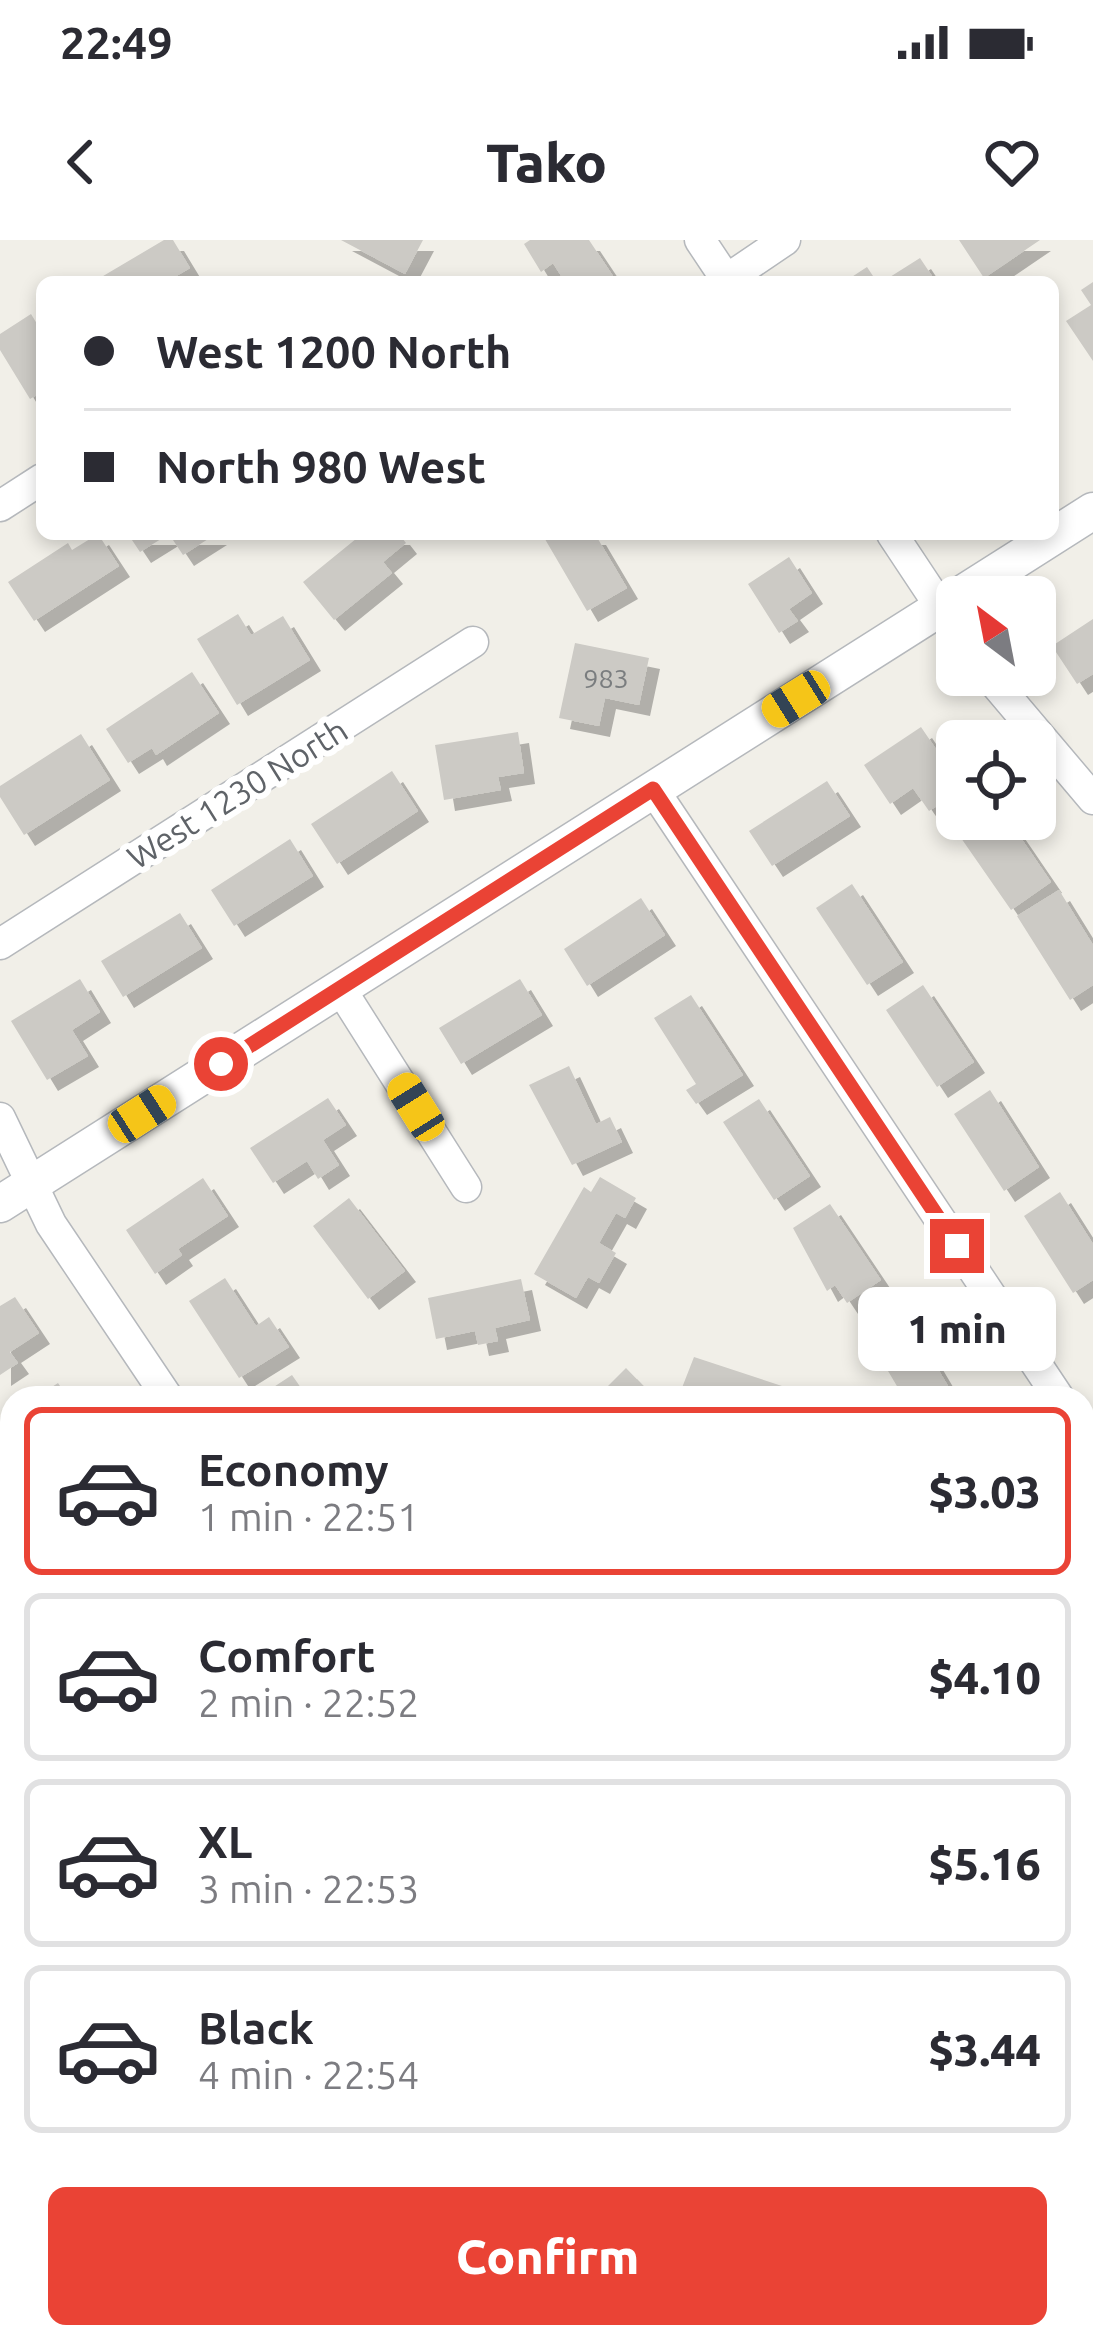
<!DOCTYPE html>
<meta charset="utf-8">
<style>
body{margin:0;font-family:Ubuntu,sans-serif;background:#f7f7f7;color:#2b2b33;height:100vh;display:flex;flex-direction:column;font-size:45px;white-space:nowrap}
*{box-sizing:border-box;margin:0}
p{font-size:39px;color:#7c7c81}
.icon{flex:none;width:66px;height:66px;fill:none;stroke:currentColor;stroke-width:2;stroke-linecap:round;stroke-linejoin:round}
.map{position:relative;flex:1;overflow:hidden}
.details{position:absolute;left:0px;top:1146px;width:1095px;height:963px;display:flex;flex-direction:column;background:#fff;border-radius:36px 36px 0 0;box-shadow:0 6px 18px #0003}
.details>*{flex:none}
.guide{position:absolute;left:36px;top:36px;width:1023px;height:264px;border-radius:18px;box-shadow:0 6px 18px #0003;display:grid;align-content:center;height:264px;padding:0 48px;background:#fff}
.needle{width:78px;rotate:328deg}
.controls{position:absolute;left:936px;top:336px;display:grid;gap:24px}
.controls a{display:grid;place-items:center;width:120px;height:120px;border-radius:18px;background:#fff;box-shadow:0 6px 18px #0003;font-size:60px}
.end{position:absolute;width:54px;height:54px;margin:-27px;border:15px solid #ea4335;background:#fff;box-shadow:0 0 0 6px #fff}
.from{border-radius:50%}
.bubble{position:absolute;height:84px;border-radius:18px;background:#fff;box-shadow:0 6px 18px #0003;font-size:39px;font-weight:800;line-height:84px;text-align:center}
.car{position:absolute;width:36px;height:72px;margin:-36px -18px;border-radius:15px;box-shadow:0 0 9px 3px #0007;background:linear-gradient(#f5c518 24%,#345 0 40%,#f5c518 0 76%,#345 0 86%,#f5c518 0)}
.guide b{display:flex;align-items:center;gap:42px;height:114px;font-size:45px}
.guide b+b{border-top:3px solid #e1e1e2}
.guide i{width:30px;height:30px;background:#2b2b33}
ul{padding:21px 0 0;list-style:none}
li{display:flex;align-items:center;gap:36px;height:168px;margin:0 24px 18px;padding:0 24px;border:6px solid #e1e1e2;border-radius:18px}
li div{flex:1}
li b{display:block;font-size:45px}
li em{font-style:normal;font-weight:800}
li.active{border-color:#ea4335}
li>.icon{width:108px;height:108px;stroke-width:1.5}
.cta{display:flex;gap:24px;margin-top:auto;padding:24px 48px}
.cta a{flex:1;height:138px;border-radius:18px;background:#ea4335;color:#fff;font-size:48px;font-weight:800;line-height:138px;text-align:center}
.status{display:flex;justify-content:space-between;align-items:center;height:84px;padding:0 60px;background:#fff;direction:ltr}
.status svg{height:33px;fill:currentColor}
header{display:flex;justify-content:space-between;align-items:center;height:156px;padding:0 48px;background:#fff;font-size:54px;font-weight:800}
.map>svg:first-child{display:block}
.building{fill:#cccac5;filter:url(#shadow)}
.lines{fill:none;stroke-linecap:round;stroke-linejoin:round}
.service-casing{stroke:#b5b8bc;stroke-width:18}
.minor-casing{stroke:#b5b8bc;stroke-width:33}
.tertiary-casing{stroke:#b5b8bc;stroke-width:39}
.service{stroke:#fff;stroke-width:15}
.minor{stroke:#fff;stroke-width:30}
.tertiary{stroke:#fff;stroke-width:36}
.route{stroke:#ea4335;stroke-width:15}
.labels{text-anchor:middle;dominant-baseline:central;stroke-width:12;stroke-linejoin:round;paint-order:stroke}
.number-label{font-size:27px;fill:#7a7d7f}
.street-label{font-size:33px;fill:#5f6368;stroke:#fff}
</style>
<div class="status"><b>22:49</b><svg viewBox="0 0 49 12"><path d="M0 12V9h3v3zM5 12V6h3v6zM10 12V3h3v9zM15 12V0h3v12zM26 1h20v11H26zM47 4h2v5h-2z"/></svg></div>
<header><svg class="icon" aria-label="back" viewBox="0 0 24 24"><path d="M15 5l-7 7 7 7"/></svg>Tako<svg class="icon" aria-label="heart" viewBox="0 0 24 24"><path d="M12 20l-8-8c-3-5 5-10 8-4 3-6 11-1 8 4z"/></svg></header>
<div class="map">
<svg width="1093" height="2107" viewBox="0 0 1093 2107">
<defs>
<filter id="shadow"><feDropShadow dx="11" dy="11" stdDeviation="0" flood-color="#0004"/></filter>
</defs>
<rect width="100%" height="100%" fill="#f1efe8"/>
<path class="building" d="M164,0h9l17,28 -24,14h-73z
M341,0h82l-18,34z
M530,0h59l28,42h-52l-12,-19 -12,9 -17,-28z
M959,0h81l-56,38z
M920,18l16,24h-54z
M867,27l10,15h-33z
M1093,42v79l-27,-40 25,-16 -10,-15z
M31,74l11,18v60l-12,7 -30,-49v-16z
M98,294l21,32 -85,55 -26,-39 60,-39 4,7z
M128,294h41l-29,18z
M169,294h47l-33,21z
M362,294h37l7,9 -23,19 9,11 -58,47 -31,-38z
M542,294h53l32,54 -40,23z
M789,317l23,36 -23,16 9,12 -19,12 -31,-49z
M238,374l13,21 32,-19 27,44 -73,45 -40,-66z
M1093,379v55l-16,10 -25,-38z
M575,403l74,15 -10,47 -34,-7 -6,28 -40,-8z
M192,432l27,41 -63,42 -4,-7 -24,15 -22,-34z
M921,487l36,53v13l-28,18 -16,-23 -23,16 -26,-39z
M518,492l6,41 -26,4 3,13 -57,10 -9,-55z
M81,494l29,46 -86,55 -24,-38v-11z
M392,531l26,40 -81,53 -26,-40z
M827,541l23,35 -78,50 -23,-35z
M960,579h48l43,63 -40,28 -59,-85z
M290,599l23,37 -79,50 -23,-36z
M852,644l51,78 -36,23 -51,-77z
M1059,650l34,55v40l-23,15 -53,-84z
M641,658l24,37 -78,51 -23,-37z
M180,673l22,35 -79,49 -22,-36z
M80,739l20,33 -28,18 16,26 -41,24 -36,-59z
M520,739l22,36 -81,49 -22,-36z
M923,745l51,77 -37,25 -51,-77z
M691,755l52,80 -47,29 -10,-14 10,-6 -42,-66z
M569,826l27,58 14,-7 12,25 -50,23 -43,-80z
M990,850l49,77 -35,24 -50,-77z
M328,858l18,27 -23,15 16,25 -21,14 -11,-18 -34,22 -23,-35z
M759,859l51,77 -36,24 -51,-78z
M600,937l36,21 -11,20 -9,-5 -17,30 17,10 -17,30 -11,-6 -12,21 -42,-24 50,-87 7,5z
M203,938l25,38 -50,33 4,6 -27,19 -29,-44z
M1060,952l33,52v36l-20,13 -49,-77z
M349,958l56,73 -37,28 -55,-73z
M830,964l51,76 -34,23 -12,-18 -8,6 -34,-63z
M225,1038l31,48 13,-9 20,30 -50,31 -50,-77z
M521,1039l9,41 -35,8 3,13 -20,4 -3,-14 -39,8 -8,-41z
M15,1057l24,36 -29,19 8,11 -18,12v-69z
M900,1065l48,81 -20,12h-24l-42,-71z
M694,1117l91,30 -4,11h-103z
M626,1128l29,30h-59z
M292,1135l16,23h-51z
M58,1143l10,15h-33z
M0,1325l12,19v72l-12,-18z
M12,1442v35l-12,-18v-9z
M1093,1817v68l-5,7 -5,-3v-66z
M12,1835v90l-12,-18v-65z
M4,2031l8,12v54h21l-15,10h-18z
M384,2097h160l6,10h-160z
M789,2097h46l-3,10z"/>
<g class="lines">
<defs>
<path id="service" d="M287,2097l6,10
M624,2097l6,10"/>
<path id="minor" d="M700,0l28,42
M726,40l59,-40
M0,266l42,-27
M892,294l65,98
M988,435l105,124
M653,549l406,609
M0,704l473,-302
M340,748l126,199
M0,878l51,106 117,174
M1083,1195l10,15
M1083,1441l10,-7
M0,1569l12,17
M1083,1607l10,17
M0,1763l12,-8
M156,2107l15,-10
M1066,2107l14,-10"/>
<path id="tertiary" d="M0,964l1093,-693"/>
</defs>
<use href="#service" class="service-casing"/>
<use href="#minor" class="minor-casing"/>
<use href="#tertiary" class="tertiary-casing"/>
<use href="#service" class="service"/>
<use href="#minor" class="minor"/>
<use href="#tertiary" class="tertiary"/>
</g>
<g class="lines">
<path class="route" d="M221,824l432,-275 304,457"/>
</g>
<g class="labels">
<g class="number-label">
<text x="606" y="438">983</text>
</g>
<g class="street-label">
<text transform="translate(237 553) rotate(-32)">West 1230 North</text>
</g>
</g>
</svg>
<div class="controls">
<a><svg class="needle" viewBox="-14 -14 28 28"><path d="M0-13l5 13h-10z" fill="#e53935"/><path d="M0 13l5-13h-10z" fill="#7c7c81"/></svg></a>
<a><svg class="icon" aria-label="locate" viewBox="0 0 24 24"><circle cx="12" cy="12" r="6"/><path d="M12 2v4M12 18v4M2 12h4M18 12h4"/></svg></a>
</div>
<i class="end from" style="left:221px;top:824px"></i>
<i class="end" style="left:957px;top:1006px"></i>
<div class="bubble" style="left:858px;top:1047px;width:198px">1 min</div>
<i class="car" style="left:796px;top:459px;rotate:238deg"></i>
<i class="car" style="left:416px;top:867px;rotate:328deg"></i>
<i class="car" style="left:142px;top:874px;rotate:57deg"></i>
<div class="guide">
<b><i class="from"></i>West 1200 North</b>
<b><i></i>North 980 West</b>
</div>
<section class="details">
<ul>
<li class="active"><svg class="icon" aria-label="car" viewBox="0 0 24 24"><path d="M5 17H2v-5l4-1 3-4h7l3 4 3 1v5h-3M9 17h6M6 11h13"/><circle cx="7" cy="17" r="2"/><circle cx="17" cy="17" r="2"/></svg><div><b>Economy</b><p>1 min · 22:51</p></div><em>$3.03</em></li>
<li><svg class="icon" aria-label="car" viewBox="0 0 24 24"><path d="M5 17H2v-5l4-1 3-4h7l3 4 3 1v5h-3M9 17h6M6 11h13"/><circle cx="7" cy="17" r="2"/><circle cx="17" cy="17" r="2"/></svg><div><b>Comfort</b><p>2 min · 22:52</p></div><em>$4.10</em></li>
<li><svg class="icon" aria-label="car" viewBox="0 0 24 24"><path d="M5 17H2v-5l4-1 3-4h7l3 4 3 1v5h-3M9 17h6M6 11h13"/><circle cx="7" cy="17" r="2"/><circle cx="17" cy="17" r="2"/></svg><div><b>XL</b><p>3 min · 22:53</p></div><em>$5.16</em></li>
<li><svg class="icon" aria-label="car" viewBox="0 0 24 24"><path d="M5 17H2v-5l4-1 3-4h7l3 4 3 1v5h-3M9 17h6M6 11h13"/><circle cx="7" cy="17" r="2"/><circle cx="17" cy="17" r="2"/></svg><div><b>Black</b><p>4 min · 22:54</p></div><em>$3.44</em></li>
</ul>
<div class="cta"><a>Confirm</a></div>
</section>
</div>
